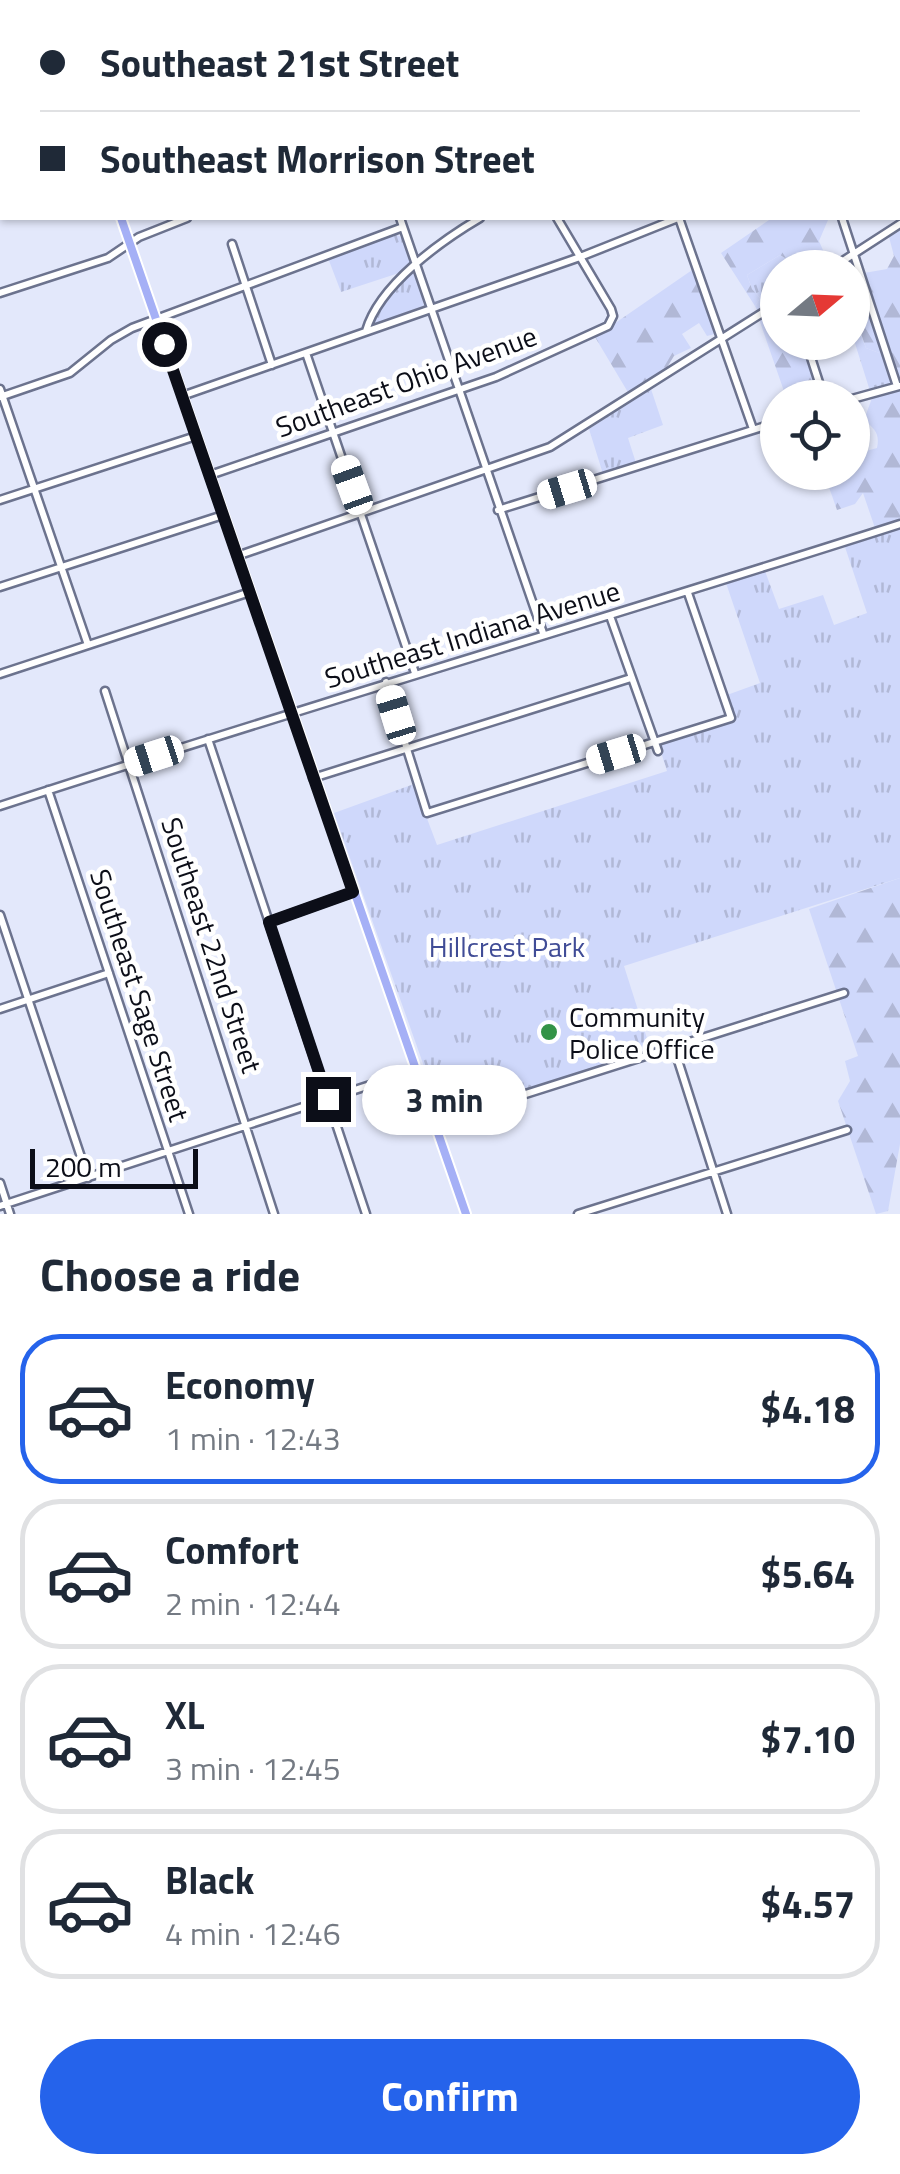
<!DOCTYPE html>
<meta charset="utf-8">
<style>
body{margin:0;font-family:"Titillium Web",sans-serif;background:#f2f2f3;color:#1f2937;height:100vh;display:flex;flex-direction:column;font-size:38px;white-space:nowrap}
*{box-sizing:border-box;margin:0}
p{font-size:32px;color:#747a83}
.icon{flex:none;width:55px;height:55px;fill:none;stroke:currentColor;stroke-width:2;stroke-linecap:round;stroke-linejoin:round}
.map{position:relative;height:1214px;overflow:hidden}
.details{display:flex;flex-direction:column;background:#fff;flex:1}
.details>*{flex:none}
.guide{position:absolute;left:0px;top:0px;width:900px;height:220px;box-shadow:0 2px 8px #0004;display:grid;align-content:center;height:220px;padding:0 40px;background:#fff}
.needle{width:65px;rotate:71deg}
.controls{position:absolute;left:760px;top:250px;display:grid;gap:20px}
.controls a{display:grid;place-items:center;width:110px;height:110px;border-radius:50%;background:#fff;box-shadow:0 2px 8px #0004;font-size:50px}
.scale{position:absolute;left:30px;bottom:25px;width:168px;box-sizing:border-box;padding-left:10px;border:5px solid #0c0e18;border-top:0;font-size:28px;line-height:35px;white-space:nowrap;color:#0c0e18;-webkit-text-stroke:8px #fff;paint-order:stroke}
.end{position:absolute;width:45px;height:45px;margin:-22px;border:12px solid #0c0e18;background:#fff;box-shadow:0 0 0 5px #fff}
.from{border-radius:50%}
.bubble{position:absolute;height:70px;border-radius:35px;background:#fff;box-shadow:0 2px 8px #0004;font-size:32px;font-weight:700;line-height:70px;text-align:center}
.car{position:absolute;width:30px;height:60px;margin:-30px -15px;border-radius:12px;box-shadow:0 0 8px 2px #0007;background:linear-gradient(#fff 24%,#345 0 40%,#fff 0 76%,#345 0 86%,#fff 0)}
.guide b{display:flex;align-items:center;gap:35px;height:95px;font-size:38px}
.guide b+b{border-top:2px solid #e0e1e3}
.guide i{width:25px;height:25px;background:#1f2937}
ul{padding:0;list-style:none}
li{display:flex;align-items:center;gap:30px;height:150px;margin:0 20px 15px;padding:0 20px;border:5px solid #e0e1e3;border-radius:40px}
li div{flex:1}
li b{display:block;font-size:38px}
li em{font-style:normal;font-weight:700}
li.current{border-color:#2563eb}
li>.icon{width:90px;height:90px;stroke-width:1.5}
h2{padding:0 40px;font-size:45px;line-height:120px}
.primary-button{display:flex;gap:20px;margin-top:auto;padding:20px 40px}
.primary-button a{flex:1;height:115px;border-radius:60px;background:#2563eb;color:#fff;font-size:40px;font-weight:700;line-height:115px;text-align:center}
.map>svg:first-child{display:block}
.grass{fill:url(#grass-tufts)}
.forest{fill:url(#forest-firs)}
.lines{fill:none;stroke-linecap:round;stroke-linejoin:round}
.minor-casing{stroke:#6c738e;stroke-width:11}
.major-casing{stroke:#fff;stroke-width:12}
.highway-casing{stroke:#fff;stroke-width:14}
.minor{stroke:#fff;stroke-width:6}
.major{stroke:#a5b0f6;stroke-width:8}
.highway{stroke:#697bf0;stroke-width:9}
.route{stroke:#0c0e18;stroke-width:12}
.poi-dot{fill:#339346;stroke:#fff;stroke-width:4}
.labels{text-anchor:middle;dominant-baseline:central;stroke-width:9;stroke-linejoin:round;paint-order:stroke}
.street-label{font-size:28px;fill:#0c0e18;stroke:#fff}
.park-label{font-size:28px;fill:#404c96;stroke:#fff}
.poi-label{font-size:28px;fill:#0c0e18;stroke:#fff;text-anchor:start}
</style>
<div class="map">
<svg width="900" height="1214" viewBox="0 0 900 1214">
<defs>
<pattern id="grass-tufts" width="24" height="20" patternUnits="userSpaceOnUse" patternTransform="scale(2.5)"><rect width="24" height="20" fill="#cfd8fb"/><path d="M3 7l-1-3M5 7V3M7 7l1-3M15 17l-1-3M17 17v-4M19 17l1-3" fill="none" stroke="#b1b8d6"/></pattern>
<pattern id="forest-firs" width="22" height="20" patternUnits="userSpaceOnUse" patternTransform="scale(2.5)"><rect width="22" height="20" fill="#cfd8fb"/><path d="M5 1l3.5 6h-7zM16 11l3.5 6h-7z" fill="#b1b8d6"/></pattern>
</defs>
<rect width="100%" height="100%" fill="#e3e8fb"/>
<path class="grass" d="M393,233l10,5 8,26 -6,7 -64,21 -13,-34z
M780,255l19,12 -21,1 -1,29 -20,13 -2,-4 5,-8 -8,-9 -5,-14z
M413,271l4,5 7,30 -53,19 -1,-4z
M858,327l8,21 16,6 9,31 -21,6 -17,-54 -1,-9z
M651,389l12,36 -35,13 8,25 -33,11 -14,-45z
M900,527v351l-276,88 27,85 -209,66 -108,-304 80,-29 23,61 230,-74 -7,-22 3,-6 73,-22 -9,-26 33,-12 -34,-100 39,-12 14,38 44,-14 11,30 33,-12 -23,-69z"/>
<path class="forest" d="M772,218h66l-10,2 -9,21 10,23c-18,9 -33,1 -49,-9l-33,20 5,14 8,9 -5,8 -34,-53z
M900,229v156l-36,-112 23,-4 7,-13 -5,-19z
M849,261l3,1 30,92 -16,-6 -7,-20h-6l-1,-60h-14z
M695,268l20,66 -8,2 -8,-13 -17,11 9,14 -17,8 -8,13 -37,25 -34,-57z
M777,307l1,35 26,1 16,54h-34l-27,-78z
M900,389v130l-25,9 -12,-35 -8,11 -18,6 -12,-34 27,-4 2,-33 12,12 11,-3c3,-14 -2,-19 -13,-28l8,-22z
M900,878v266l-12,67 -12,3 -38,-113 12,-20 -5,-20 13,-5 -49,-147z"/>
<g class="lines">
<defs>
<path id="minor" d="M204,0l1,2
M322,0l1,2
M731,0l1,2
M0,107l2,8
M400,218l143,415
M679,218l74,211
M842,218l55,168
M232,244l40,121
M832,268l68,-44
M0,293l108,-35 31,-21 48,-19
M366,331c13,-46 75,-90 114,-113
M806,342l18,56
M306,353l109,320
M0,389l88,256
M182,396l398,-139 98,-39
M0,397l70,-24 41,-33 21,-12 271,-101
M852,399l47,-13
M210,475l286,-98 112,-51 5,-10 -2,-7 -54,-91
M0,500l196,-64
M498,510l280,-88
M237,556l313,-109 228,-144
M0,587l223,-72
M610,616l48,135
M0,674l250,-82
M386,682l41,131 304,-95 -43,-125
M105,691l169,523
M208,739l158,475
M313,778l318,-100
M48,790l141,424
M0,806c299,-98 601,-186 900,-282
M0,915l88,263
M269,922l84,-30
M0,1009l109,-36
M674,1048l53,166
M434,1123l410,-130
M0,1183l10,31
M0,1206l416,-136
M578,1214l269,-84"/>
<path id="major" d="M46,0l2,2
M271,2l8,-2
M0,84l2,-1
M0,95l2,-1
M121,218l345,996"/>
<path id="highway" d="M824,0v2
M898,54l2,-1
M898,89l2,1"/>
</defs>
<use href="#minor" class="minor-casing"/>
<use href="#major" class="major-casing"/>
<use href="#highway" class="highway-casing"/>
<use href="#minor" class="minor"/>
<use href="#major" class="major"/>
<use href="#highway" class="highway"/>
</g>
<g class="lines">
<path class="route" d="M164,344l189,548 -84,30 59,177"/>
</g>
<circle class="poi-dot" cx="549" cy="1032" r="10"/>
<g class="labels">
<g class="street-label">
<text transform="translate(406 381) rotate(-20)">Southeast Ohio Avenue</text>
<text transform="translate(472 634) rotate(-17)">Southeast Indiana Avenue</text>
<text transform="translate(212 945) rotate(72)">Southeast 22nd Street</text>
<text transform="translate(140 995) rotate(72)">Southeast Sage Street</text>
</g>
<g class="park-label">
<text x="507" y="946">Hillcrest Park</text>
</g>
<g class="poi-label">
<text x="569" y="1016">Community<tspan x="569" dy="32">Police Office</tspan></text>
</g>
</g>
</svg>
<div class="controls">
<a><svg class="needle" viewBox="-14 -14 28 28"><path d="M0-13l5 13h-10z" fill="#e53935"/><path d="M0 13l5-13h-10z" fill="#747a83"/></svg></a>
<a><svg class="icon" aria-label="locate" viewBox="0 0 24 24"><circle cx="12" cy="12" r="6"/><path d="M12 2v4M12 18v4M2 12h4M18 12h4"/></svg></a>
</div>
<div class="scale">200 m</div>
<i class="end from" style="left:164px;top:344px"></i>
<i class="end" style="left:328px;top:1099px"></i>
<div class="bubble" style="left:362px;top:1065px;width:165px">3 min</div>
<i class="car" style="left:352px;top:485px;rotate:340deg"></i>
<i class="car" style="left:567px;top:489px;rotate:253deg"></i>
<i class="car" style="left:396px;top:715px;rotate:343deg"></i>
<i class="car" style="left:616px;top:754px;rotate:253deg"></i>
<i class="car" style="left:154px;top:756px;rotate:252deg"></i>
<div class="guide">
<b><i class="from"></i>Southeast 21st Street</b>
<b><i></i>Southeast Morrison Street</b>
</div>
</div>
<section class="details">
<h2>Choose a ride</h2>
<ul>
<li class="current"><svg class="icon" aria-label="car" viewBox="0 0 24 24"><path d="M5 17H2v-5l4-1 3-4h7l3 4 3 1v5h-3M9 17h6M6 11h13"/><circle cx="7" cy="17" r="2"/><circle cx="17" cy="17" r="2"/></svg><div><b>Economy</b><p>1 min · 12:43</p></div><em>$4.18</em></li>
<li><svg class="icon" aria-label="car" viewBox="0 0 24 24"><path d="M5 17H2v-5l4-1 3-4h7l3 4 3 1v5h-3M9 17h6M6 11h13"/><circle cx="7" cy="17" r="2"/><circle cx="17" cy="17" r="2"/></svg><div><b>Comfort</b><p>2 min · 12:44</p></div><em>$5.64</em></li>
<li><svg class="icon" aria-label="car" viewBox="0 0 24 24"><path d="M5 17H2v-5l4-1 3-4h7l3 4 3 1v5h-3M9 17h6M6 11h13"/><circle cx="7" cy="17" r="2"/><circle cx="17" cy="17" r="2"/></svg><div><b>XL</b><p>3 min · 12:45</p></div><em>$7.10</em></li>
<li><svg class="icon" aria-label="car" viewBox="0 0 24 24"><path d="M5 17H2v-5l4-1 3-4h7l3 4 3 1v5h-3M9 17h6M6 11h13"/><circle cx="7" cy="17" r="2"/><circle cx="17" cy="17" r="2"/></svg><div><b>Black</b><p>4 min · 12:46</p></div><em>$4.57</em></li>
</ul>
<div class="primary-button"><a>Confirm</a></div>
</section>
